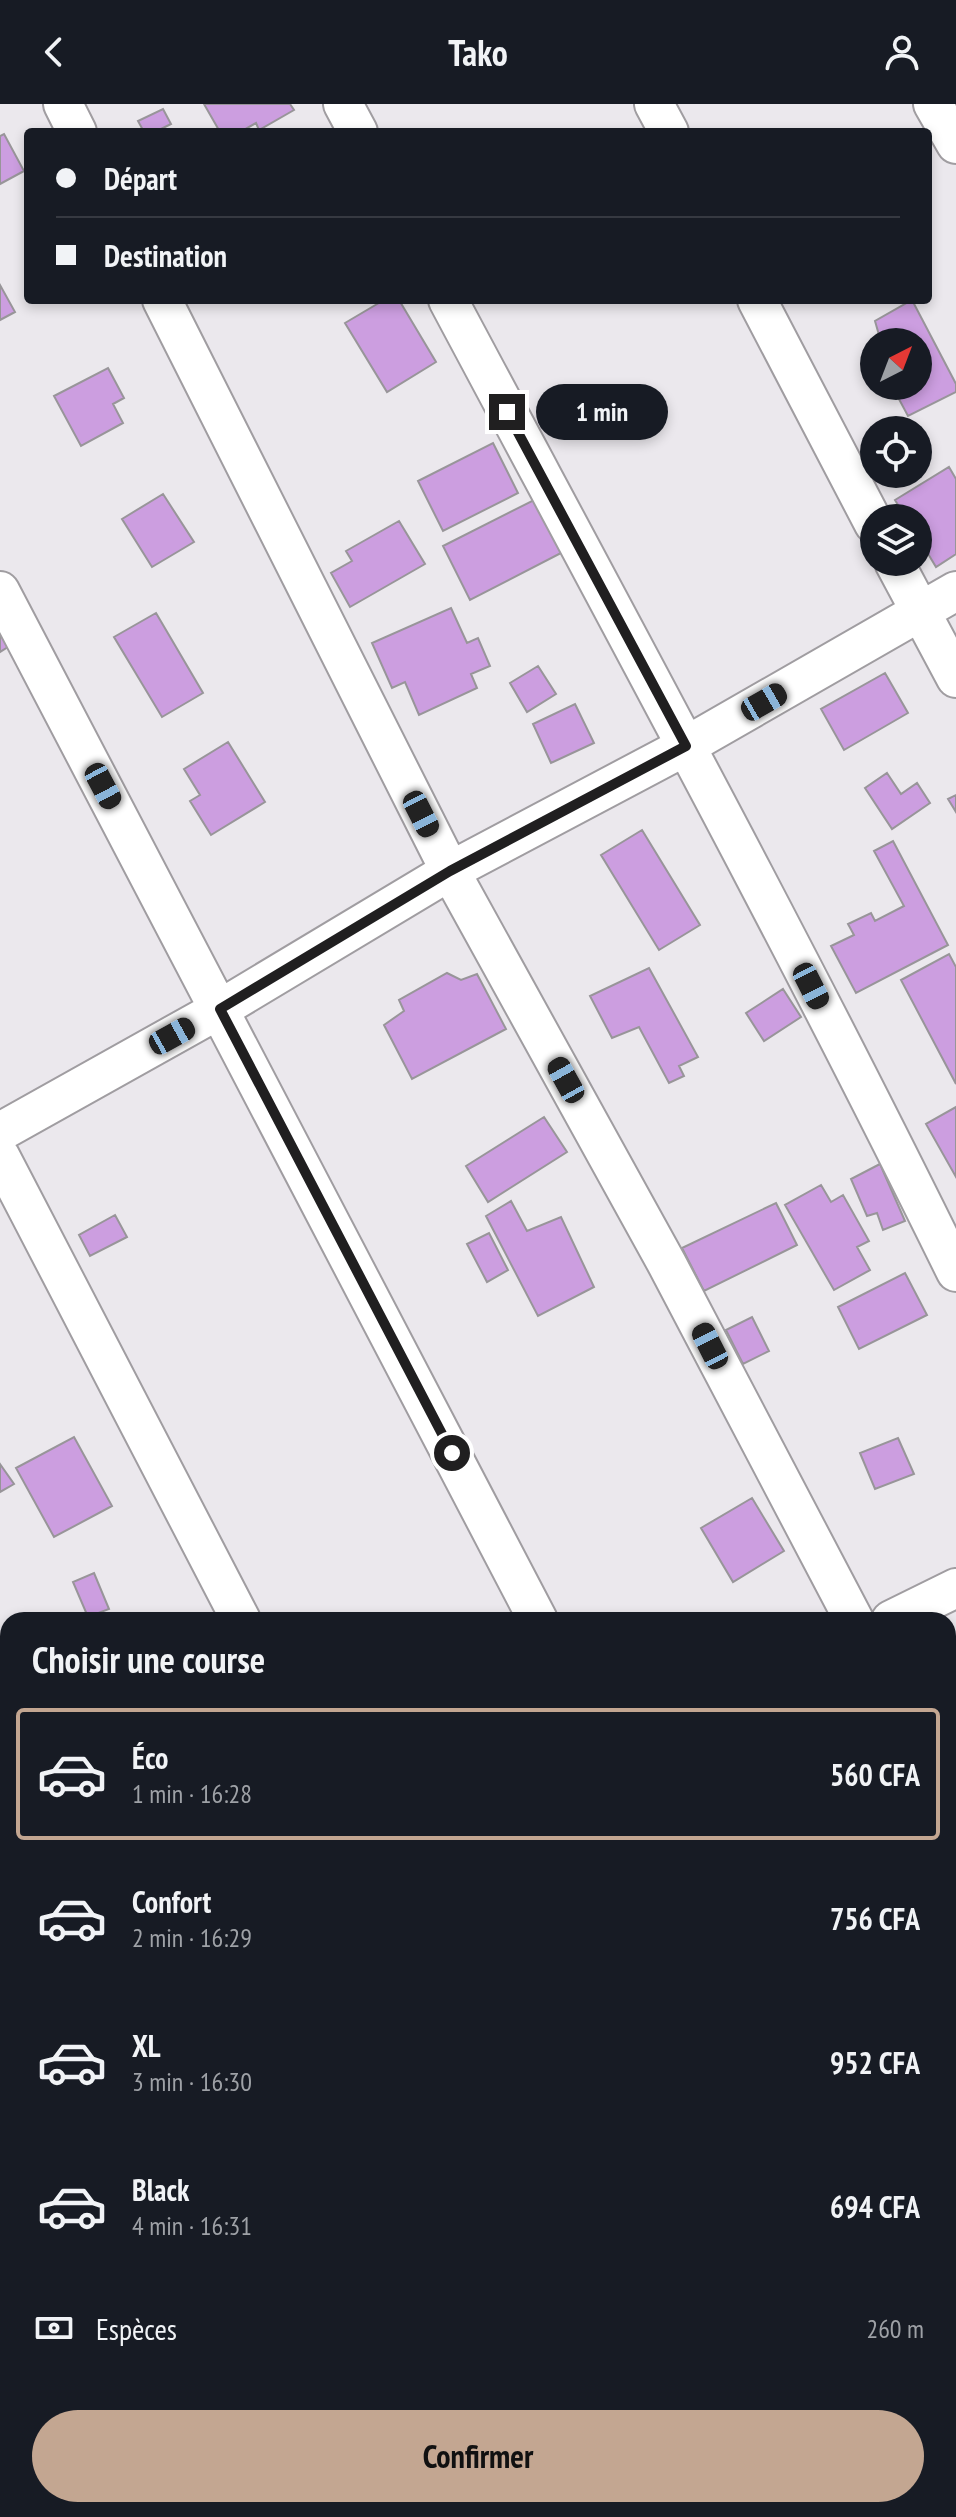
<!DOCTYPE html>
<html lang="fr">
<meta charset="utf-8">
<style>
body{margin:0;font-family:"PT Sans Narrow",sans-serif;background:#20242c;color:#f1f3f6;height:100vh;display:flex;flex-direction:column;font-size:30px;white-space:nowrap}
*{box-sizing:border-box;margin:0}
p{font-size:26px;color:#9ea1a6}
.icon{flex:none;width:44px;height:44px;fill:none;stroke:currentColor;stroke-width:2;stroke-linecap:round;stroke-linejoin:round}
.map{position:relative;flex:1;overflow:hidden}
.drawer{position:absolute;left:0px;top:1508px;width:956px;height:906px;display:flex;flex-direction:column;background:#171b24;border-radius:24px 24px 0 0;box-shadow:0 4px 12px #0003}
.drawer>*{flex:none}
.hud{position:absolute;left:24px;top:24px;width:908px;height:176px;border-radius:8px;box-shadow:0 4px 12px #0003;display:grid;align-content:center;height:176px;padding:0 32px;background:#171b24}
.needle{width:52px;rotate:42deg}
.buttons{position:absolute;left:860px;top:224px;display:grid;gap:16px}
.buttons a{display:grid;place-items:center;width:72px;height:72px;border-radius:50%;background:#171b24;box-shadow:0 4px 12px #0003;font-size:40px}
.end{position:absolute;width:36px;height:36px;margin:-18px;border:10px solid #201f20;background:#fff;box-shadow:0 0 0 4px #fff}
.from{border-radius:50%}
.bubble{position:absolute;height:56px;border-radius:28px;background:#171b24;box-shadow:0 4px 12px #0003;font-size:26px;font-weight:700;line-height:56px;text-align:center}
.car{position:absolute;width:24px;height:48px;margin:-24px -12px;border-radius:10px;box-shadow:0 0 6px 2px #0007;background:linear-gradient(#222 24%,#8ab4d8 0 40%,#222 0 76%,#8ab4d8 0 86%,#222 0)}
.hud b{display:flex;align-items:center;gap:28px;height:76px;font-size:30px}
.hud b+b{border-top:2px solid #363941}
.hud i{width:20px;height:20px;background:#f1f3f6}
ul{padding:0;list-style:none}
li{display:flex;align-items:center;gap:24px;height:132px;margin:0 16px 12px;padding:0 16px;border:4px solid transparent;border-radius:8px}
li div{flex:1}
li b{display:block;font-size:30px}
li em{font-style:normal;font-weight:700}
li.selected{border-color:#c3a691}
li>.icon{width:72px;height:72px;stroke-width:1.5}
h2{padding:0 32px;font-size:36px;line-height:96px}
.pay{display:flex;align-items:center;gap:20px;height:88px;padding:0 32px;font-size:30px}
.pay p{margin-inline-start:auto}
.primary-button{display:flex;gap:16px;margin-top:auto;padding:16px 32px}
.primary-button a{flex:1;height:92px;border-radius:48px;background:#c3a691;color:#111;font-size:32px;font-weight:700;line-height:92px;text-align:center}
header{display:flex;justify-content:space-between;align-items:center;height:104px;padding:0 32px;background:#171b24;font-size:36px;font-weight:700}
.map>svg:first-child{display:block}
.building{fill:#cc9ee0;stroke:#989599;stroke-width:2}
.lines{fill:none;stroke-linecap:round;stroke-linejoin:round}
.street-casing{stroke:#a09da1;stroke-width:42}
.street{stroke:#fff;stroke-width:38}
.route{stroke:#201f20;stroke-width:10}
</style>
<header><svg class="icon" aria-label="back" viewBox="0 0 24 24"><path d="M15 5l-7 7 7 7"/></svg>Tako<svg class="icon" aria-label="person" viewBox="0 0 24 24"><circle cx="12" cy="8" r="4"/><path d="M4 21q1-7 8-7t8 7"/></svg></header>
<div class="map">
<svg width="956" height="2413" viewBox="0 0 956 2413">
<rect width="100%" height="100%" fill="#ebe8ed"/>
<path class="building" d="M204,0h86l4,6 -35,20 -3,-7 -16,9h-20z
M163,5l8,15 -16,8h-11l-6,-11z
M4,30l20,37 -24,13v-48z
M0,181l15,27 -15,8z
M384,196h15l37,62 -49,30 -42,-69z
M912,196l44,84v8l-48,24 -16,-30h26v-44h-37l-6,-21z
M108,264l16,30 -11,6 10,19 -42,23 -27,-50z
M493,339l25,50 -75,38 -25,-50z
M949,363l7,12v75l-20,13 -18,-30v-19h-12l-11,-18z
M163,390l31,48 -42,25 -30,-48z
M534,396l27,53 -91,47 -27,-54z
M399,417l26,43 -75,43 -19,-34 21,-12 -6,-10z
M451,504l16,35 11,-5 12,28 -19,8 6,14 -58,27 -14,-33 -13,6 -20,-45z
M156,509l47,80 -41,24 -48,-80z
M0,529l8,14 -8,5z
M538,562l18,28 -29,18 -17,-29z
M885,569l23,40 -64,37 -23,-41z
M575,600l19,39 -43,20 -18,-39z
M228,638l37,60 -54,33 -21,-34 10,-6 -16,-26z
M887,669l14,21 16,-11 13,20 -38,26 -27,-41z
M956,691v17l-8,-13z
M642,726l58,95 -41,25 -58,-95z
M893,737l55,104 -92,48 -25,-47 23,-11 -6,-11 23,-11 4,8 29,-15 -30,-55z
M949,850l7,13v117l-55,-104z
M649,864l49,89 -19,9 5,10 -15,7 -30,-56 -27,11 -22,-42z
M447,869l14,7 16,-6 29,55 -94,50 -28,-54 20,-14 -5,-11z
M783,885l18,28 -37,24 -18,-28z
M956,1003v70l-30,-53z
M544,1013l23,35 -79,50 -22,-36z
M880,1060l25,57 -22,9 -6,-17 -10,3 -16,-37z
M821,1081l10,17 12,-7 26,46 -12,6 13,23 -36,20 -49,-85z
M511,1097l16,30 34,-14 33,70 -56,29 -52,-100z
M776,1099l21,42 -93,46 -22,-43z
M115,1111l12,22 -37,19 -11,-21z
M489,1129l19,37 -21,12 -20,-38z
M905,1169l22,42 -68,34 -21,-42z
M752,1213l17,34 -26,13 -17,-34z
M74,1333l38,69 -58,31 -38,-69z
M898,1334l16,36 -39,15 -15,-36z
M0,1360l14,20 -14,8z
M752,1394l32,53 -51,31 -32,-54z
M94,1469l15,36 -21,8 -15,-35z
M8,1748v59l-8,4v-59z
M956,1809v38l-8,-14v-20z
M8,2062v91l-8,3v-90z
M955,2128l1,24 -8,4v-25z
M225,2406h29l4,7h-29z
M332,2406h35l4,7h-36z
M477,2406h24l3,7h-23z
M505,2406h76l-12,7h-60z"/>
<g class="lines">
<defs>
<path id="street" d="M63,0l14,28
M343,0l15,28
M654,0l15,28
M933,0l23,40
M162,196l288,571 217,393 187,356
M448,196c172,323 347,644 508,972
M757,196l117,224
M894,458l62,116
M0,487l538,1029
M0,1028l220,-123 230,-138 236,-125 270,-155
M0,1052l241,464
M891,1516l65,-32
M0,1600l8,15
M948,1983l8,-4
M0,1985l8,-4
M0,2177l8,-3
M948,2305l8,-4
M909,2406l4,7
M124,2413l14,-7
M745,2413l13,-7"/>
</defs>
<use href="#street" class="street-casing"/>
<use href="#street" class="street"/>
</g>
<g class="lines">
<path class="route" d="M452,1349l-232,-444 230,-138 236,-125 -179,-334"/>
</g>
</svg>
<div class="buttons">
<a><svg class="needle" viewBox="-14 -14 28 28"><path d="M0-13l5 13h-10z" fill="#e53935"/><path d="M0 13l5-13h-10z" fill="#9ea1a6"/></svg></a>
<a><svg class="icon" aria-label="locate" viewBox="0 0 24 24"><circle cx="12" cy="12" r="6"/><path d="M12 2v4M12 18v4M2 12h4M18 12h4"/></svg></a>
<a><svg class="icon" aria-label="layers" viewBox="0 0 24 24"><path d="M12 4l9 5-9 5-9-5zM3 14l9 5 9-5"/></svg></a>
</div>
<i class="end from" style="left:452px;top:1349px"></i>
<i class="end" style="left:507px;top:308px"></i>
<div class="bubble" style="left:536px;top:280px;width:132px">1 min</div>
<i class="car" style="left:764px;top:598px;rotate:60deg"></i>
<i class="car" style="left:103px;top:682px;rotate:152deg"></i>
<i class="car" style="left:421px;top:710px;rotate:153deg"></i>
<i class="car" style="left:811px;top:882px;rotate:153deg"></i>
<i class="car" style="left:172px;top:932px;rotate:61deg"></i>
<i class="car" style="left:566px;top:976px;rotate:331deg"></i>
<i class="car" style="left:710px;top:1242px;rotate:333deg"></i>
<div class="hud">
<b><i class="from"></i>Départ</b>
<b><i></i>Destination</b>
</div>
<section class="drawer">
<h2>Choisir une course</h2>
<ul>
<li class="selected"><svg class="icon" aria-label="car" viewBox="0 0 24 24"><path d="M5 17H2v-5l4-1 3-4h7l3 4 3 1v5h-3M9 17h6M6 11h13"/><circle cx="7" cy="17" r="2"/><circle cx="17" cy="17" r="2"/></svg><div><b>Éco</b><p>1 min · 16:28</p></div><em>560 CFA</em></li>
<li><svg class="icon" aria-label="car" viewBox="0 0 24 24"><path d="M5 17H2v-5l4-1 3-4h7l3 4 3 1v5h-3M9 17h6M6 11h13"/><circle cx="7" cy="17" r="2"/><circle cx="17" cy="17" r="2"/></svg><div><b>Confort</b><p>2 min · 16:29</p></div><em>756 CFA</em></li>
<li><svg class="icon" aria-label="car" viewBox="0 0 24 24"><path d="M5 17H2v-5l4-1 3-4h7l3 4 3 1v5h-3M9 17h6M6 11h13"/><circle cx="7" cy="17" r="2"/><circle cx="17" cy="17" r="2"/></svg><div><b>XL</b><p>3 min · 16:30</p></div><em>952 CFA</em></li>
<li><svg class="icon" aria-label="car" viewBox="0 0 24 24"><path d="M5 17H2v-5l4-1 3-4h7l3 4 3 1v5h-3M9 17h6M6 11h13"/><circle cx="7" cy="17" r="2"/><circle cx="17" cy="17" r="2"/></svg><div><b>Black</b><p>4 min · 16:31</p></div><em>694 CFA</em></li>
</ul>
<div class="pay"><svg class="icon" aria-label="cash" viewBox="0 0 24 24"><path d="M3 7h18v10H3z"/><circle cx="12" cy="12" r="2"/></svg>Espèces<p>260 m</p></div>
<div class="primary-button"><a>Confirmer</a></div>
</section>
</div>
